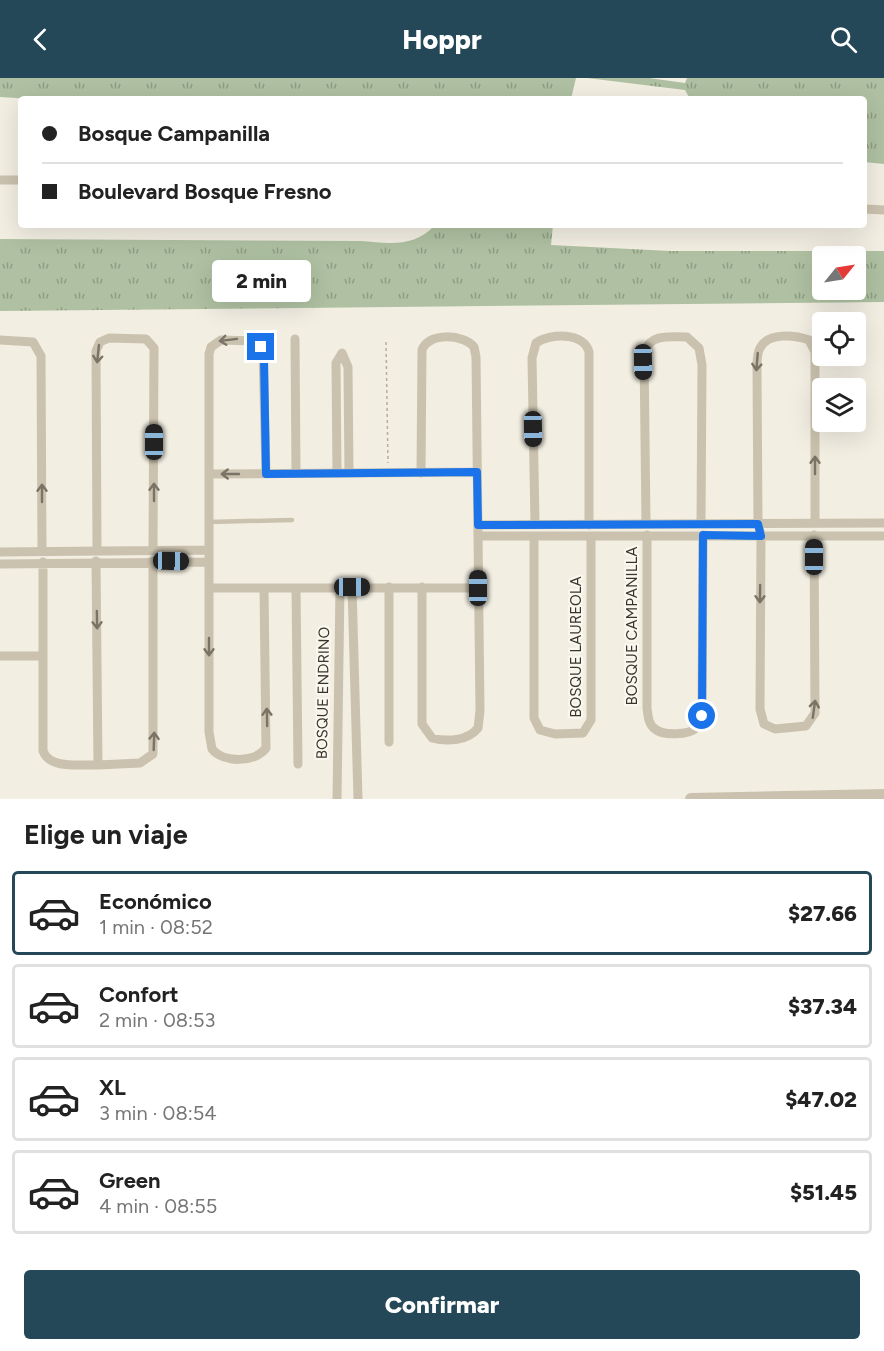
<!DOCTYPE html>
<html lang="es">
<meta charset="utf-8">
<style>
body{margin:0;font-family:Figtree,sans-serif;background:#f6f6f6;color:#222;height:100vh;display:flex;flex-direction:column;font-size:22px;white-space:nowrap}
*{box-sizing:border-box;margin:0}
p{font-size:20px;color:#767676}
.icon{flex:none;width:33px;height:33px;fill:none;stroke:currentColor;stroke-width:2;stroke-linecap:round;stroke-linejoin:round}
.map{position:relative;height:721px;overflow:hidden}
.panel{display:flex;flex-direction:column;background:#fff;flex:1}
.panel>*{flex:none}
.top-card{position:absolute;left:18px;top:18px;width:849px;height:132px;border-radius:6px;box-shadow:0 6px 24px #0002;display:grid;align-content:center;height:132px;padding:0 24px;background:#fff}
.needle{width:39px;rotate:60deg}
.tools{position:absolute;left:812px;top:168px;display:grid;gap:12px}
.tools a{display:grid;place-items:center;width:54px;height:54px;border-radius:6px;background:#fff;box-shadow:0 6px 24px #0002;font-size:30px}
.end{position:absolute;width:27px;height:27px;margin:-14px;border:8px solid #1a73e8;background:#fff;box-shadow:0 0 0 3px #fff}
.from{border-radius:50%}
.bubble{position:absolute;height:42px;border-radius:6px;background:#fff;box-shadow:0 6px 24px #0002;font-size:20px;font-weight:800;line-height:42px;text-align:center}
.car{position:absolute;width:18px;height:36px;margin:-18px -9px;border-radius:8px;box-shadow:0 0 4px 2px #0007;background:linear-gradient(#222 24%,#8ab4d8 0 40%,#222 0 76%,#8ab4d8 0 86%,#222 0)}
.top-card b{display:flex;align-items:center;gap:21px;height:57px;font-size:22px}
.top-card b+b{border-top:2px solid #e0e0e0}
.top-card i{width:15px;height:15px;background:#222}
ul{padding:0;list-style:none}
li{display:flex;align-items:center;gap:18px;height:84px;margin:0 12px 9px;padding:0 12px;border:3px solid #e0e0e0;border-radius:6px}
li div{flex:1}
li b{display:block;font-size:22px}
li em{font-style:normal;font-weight:800}
li.active{border-color:#244858}
li>.icon{width:54px;height:54px;stroke-width:1.5}
h2{padding:0 24px;font-size:27px;line-height:72px}
.action{display:flex;gap:12px;margin-top:auto;padding:12px 24px}
.action a{flex:1;height:69px;border-radius:6px;background:#244858;color:#fff;font-size:24px;font-weight:800;line-height:69px;text-align:center}
header{display:flex;justify-content:space-between;align-items:center;height:78px;padding:0 24px;background:#244858;color:#fff;font-size:27px;font-weight:800}
.map>svg:first-child{display:block}
.grass{fill:url(#grass-tufts);fill-rule:evenodd}
.lines{fill:none;stroke-linecap:round;stroke-linejoin:round}
.path{stroke:#b6ac98;stroke-width:1.5;stroke-dasharray:3 3;stroke-linecap:butt}
.service{stroke:#cac2ae;stroke-width:4.5}
.minor{stroke:#cac2ae;stroke-width:9}
.tertiary{stroke:#cac2ae;stroke-width:12}
.oneway{stroke:#7a7366}
.route{stroke:#1a73e8;stroke-width:8}
.labels{text-anchor:middle;dominant-baseline:central;stroke-width:4.5;stroke-linejoin:round;paint-order:stroke}
.street-label{font-size:15px;fill:#39332c;stroke:#faf7ee}
</style>
<header><svg class="icon" aria-label="back" viewBox="0 0 24 24"><path d="M15 5l-7 7 7 7"/></svg>Hoppr<svg class="icon" aria-label="search" viewBox="0 0 24 24"><circle cx="10" cy="10" r="6"/><path d="M15 15l6 6"/></svg></header>
<div class="map">
<svg width="884" height="721" viewBox="0 0 884 721">
<defs>
<pattern id="grass-tufts" width="24" height="20" patternUnits="userSpaceOnUse" patternTransform="scale(1.5)"><rect width="24" height="20" fill="#afc1a2"/><path d="M3 7l-1-3M5 7V3M7 7l1-3M15 17l-1-3M17 17v-4M19 17l1-3" fill="none" stroke="#8f9d84"/></pattern>
</defs>
<rect width="100%" height="100%" fill="#f2eee2"/>
<path class="grass" d="M0,0h576l-5,21h-539l-32,-2z
M587,0h62l36,5 2,-5h197v86l-20,-2v-63h-174l-5,-9z
M435,147h118l-2,20 119,6h214v51l-884,9v-72l360,2c29,2 54,7 75,-16zM855,178v34h-33v-34z"/>
<g class="lines">
<path class="path" d="M386,264l2,121"/>
<path class="service" d="M209,444l83,-2"/>
<path class="minor" d="M0,102h21
M864,131l20,1
M295,261l1,134
M0,262l33,2 8,14 1,195
M337,395l-1,-110 6,-10 6,14 1,106
M421,395l1,-123c6,-18 42,-16 52,-3l2,10 4,354 -2,17c-10,13 -31,14 -46,10l-10,-14v-137
M209,396l268,-2
M646,445l-2,-171c7,-19 27,-15 43,-15l12,11 3,17 -1,159
M535,446l-3,-166 4,-15c14,-10 48,-11 53,9v173
M478,447l406,-2
M647,457v173c1,7 1,16 8,21 8,7 34,6 41,-1 4,-3 5,-7 6,-12l1,-181
M814,457l1,178 -9,13 -31,3 -11,-5 -4,-15 1,-174 -3,-11 -1,-157c0,-6 0,-14 3,-19 8,-16 35,-13 49,-8l6,12v171
M478,458h406
M534,458v182l6,12 15,4 28,-1 8,-13v-184
M97,473l-1,-200 4,-9 9,-4 37,1 8,9 -1,203
M0,474l209,-2
M96,483l2,204 42,-2 13,-9v-193
M43,484v189c7,19 39,13 55,14
M0,486l209,-2
M352,509l6,212
M209,510h269
M264,510l2,160c-11,15 -43,15 -54,1l-3,-17v-378l2,-7 10,-7 34,1 8,10 3,123
M296,510l2,176
M0,578h43
M389,664v-155
M337,721l3,-212"/>
<path class="tertiary" d="M691,721l193,-4"/>
</g>
<defs><path id="oneway-shaft" d="M-6 0H5M1.5-3L5.5 0L1.5 3" fill="none" stroke-width="1.6" stroke-linecap="round" stroke-linejoin="round" transform="scale(1.5)"/></defs>
<g class="oneway">
<use href="#oneway-shaft" transform="translate(228 262) rotate(173)"/>
<use href="#oneway-shaft" transform="translate(98 276) rotate(96)"/>
<use href="#oneway-shaft" transform="translate(757 284) rotate(95)"/>
<use href="#oneway-shaft" transform="translate(815 387) rotate(-90)"/>
<use href="#oneway-shaft" transform="translate(230 396) rotate(180)"/>
<use href="#oneway-shaft" transform="translate(154 414) rotate(-90)"/>
<use href="#oneway-shaft" transform="translate(42 415) rotate(-90)"/>
<use href="#oneway-shaft" transform="translate(760 516) rotate(91)"/>
<use href="#oneway-shaft" transform="translate(97 542) rotate(89)"/>
<use href="#oneway-shaft" transform="translate(209 569) rotate(90)"/>
<use href="#oneway-shaft" transform="translate(814 631) rotate(-82)"/>
<use href="#oneway-shaft" transform="translate(267 639) rotate(-91)"/>
<use href="#oneway-shaft" transform="translate(154 663) rotate(-88)"/>
</g>
<g class="lines">
<path class="route" d="M261,269l3,11 2,116 211,-2 1,53 280,-1 3,12 -58,-1 -1,181"/>
</g>
<g class="labels">
<g class="street-label">
<text transform="translate(632 548) rotate(-90)">BOSQUE CAMPANILLA</text>
<text transform="translate(576 569) rotate(-90)">BOSQUE LAUREOLA</text>
<text transform="translate(323 615) rotate(-89)">BOSQUE ENDRINO</text>
</g>
</g>
</svg>
<div class="tools">
<a><svg class="needle" viewBox="-14 -14 28 28"><path d="M0-13l5 13h-10z" fill="#e53935"/><path d="M0 13l5-13h-10z" fill="#767676"/></svg></a>
<a><svg class="icon" aria-label="locate" viewBox="0 0 24 24"><circle cx="12" cy="12" r="6"/><path d="M12 2v4M12 18v4M2 12h4M18 12h4"/></svg></a>
<a><svg class="icon" aria-label="layers" viewBox="0 0 24 24"><path d="M12 4l9 5-9 5-9-5zM3 14l9 5 9-5"/></svg></a>
</div>
<i class="end from" style="left:702px;top:638px"></i>
<i class="end" style="left:261px;top:269px"></i>
<div class="bubble" style="left:212px;top:182px;width:99px">2 min</div>
<i class="car" style="left:643px;top:284px;rotate:179deg"></i>
<i class="car" style="left:533px;top:351px;rotate:179deg"></i>
<i class="car" style="left:154px;top:364px;rotate:0deg"></i>
<i class="car" style="left:814px;top:479px;rotate:0deg"></i>
<i class="car" style="left:171px;top:483px;rotate:91deg"></i>
<i class="car" style="left:352px;top:509px;rotate:90deg"></i>
<i class="car" style="left:478px;top:510px;rotate:0deg"></i>
<div class="top-card">
<b><i class="from"></i>Bosque Campanilla</b>
<b><i></i>Boulevard Bosque Fresno</b>
</div>
</div>
<section class="panel">
<h2>Elige un viaje</h2>
<ul>
<li class="active"><svg class="icon" aria-label="car" viewBox="0 0 24 24"><path d="M5 17H2v-5l4-1 3-4h7l3 4 3 1v5h-3M9 17h6M6 11h13"/><circle cx="7" cy="17" r="2"/><circle cx="17" cy="17" r="2"/></svg><div><b>Económico</b><p>1 min · 08:52</p></div><em>$27.66</em></li>
<li><svg class="icon" aria-label="car" viewBox="0 0 24 24"><path d="M5 17H2v-5l4-1 3-4h7l3 4 3 1v5h-3M9 17h6M6 11h13"/><circle cx="7" cy="17" r="2"/><circle cx="17" cy="17" r="2"/></svg><div><b>Confort</b><p>2 min · 08:53</p></div><em>$37.34</em></li>
<li><svg class="icon" aria-label="car" viewBox="0 0 24 24"><path d="M5 17H2v-5l4-1 3-4h7l3 4 3 1v5h-3M9 17h6M6 11h13"/><circle cx="7" cy="17" r="2"/><circle cx="17" cy="17" r="2"/></svg><div><b>XL</b><p>3 min · 08:54</p></div><em>$47.02</em></li>
<li><svg class="icon" aria-label="car" viewBox="0 0 24 24"><path d="M5 17H2v-5l4-1 3-4h7l3 4 3 1v5h-3M9 17h6M6 11h13"/><circle cx="7" cy="17" r="2"/><circle cx="17" cy="17" r="2"/></svg><div><b>Green</b><p>4 min · 08:55</p></div><em>$51.45</em></li>
</ul>
<div class="action"><a>Confirmar</a></div>
</section>
